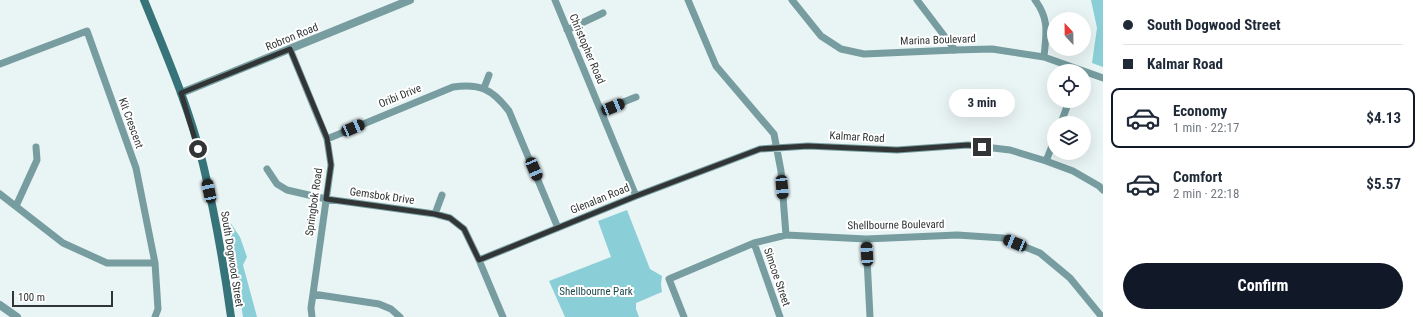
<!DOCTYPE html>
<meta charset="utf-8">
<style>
body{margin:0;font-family:"Roboto Condensed",sans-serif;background:#f2f2f3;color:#1f2937;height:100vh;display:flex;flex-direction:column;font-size:15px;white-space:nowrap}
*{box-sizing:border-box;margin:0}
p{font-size:13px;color:#747a83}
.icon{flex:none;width:22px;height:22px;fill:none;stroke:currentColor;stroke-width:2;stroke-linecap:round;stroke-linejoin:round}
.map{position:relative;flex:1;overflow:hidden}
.details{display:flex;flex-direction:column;background:#fff;width:320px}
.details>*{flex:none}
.top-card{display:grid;align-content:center;height:88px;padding:0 20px;background:#fff}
.needle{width:26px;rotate:338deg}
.controls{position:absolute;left:1047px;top:12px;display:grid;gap:8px}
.controls a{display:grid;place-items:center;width:44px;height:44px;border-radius:50%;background:#fff;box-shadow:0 4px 16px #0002;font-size:20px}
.scale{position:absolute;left:12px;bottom:10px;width:101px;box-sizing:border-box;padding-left:4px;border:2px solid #313535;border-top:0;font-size:11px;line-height:14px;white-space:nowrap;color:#313535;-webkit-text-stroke:3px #fff;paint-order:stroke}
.end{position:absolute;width:18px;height:18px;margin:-9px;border:5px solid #313535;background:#fff;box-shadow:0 0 0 2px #fff}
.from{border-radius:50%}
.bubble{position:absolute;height:28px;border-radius:14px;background:#fff;box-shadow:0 4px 16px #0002;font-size:13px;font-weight:700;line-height:28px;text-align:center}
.car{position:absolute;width:12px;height:24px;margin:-12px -6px;border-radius:5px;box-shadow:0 0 3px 1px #0007;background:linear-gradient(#222 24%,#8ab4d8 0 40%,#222 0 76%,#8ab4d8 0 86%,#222 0)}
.top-card b{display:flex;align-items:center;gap:14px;height:38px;font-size:15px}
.top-card b+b{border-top:1px solid #e0e1e3}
.top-card i{width:10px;height:10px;background:#1f2937}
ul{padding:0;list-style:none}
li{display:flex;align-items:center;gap:12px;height:60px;margin:0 8px 6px;padding:0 12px;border:2px solid transparent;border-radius:8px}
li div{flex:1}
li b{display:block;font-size:15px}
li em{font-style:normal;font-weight:700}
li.selected{border-color:#111827}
li>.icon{width:36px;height:36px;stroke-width:1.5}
.button{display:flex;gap:8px;margin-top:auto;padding:8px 20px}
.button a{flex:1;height:46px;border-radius:24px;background:#111827;color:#fff;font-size:16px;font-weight:700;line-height:46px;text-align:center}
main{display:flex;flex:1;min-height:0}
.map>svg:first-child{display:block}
.green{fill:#8acfd7}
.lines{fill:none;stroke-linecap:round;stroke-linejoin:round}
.minor{stroke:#779da0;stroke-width:7}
.tertiary{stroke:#779da0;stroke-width:8}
.secondary{stroke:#37747a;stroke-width:8}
.route{stroke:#313535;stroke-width:5}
.labels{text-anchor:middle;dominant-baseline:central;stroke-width:4;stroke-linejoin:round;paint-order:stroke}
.street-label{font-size:11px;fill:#313535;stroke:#fff}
.park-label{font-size:11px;fill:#1d4a4e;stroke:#fff}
</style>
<main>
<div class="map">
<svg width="1103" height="317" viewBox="0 0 1103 317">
<rect width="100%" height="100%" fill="#e9f4f5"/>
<path class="green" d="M1091,0h12v67l-11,-4 5,-35z
M627,210l23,59 12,7 -1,8 1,8 -26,11v6l3,8h-74l-16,-36 62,-24 -13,-36z
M228,219l12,18 7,20 -4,8 14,52h-14l-12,-79 -5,-18z"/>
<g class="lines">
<path class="minor" d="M555,0l81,196
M688,0l28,66 58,68 7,37 5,64
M792,0l29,36 20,13 23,5 91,-4 37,-1 52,8 59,21
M917,0l38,50
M1035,0c15,20 11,34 9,57
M567,30l36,-17
M290,49l37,90 4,26 -18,129 -2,14 1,9
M0,64l87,-33 49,137 19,95 3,46 -3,8
M484,88l5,-13
M601,111l35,-14
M1061,123l8,-22
M327,139l126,-52c27,-4 39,2 56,24l49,117
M1046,161l8,-20
M267,169l10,15 10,6 39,9 109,15 15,4 14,11 15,31 24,57
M0,194l63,49 44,20h48
M16,206l21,-46 -1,-13
M435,214l7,-19
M866,239l4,78
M754,243l26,74
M479,260l157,-64 124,-47 48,-3 89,4 71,-5 42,5 36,11 27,10 26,15 4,4
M313,294l66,10 12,5 9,8
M684,317l-15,-38 85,-36 32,-8 80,4 91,-4 46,3 37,15 30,25 32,39"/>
<path class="tertiary" d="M181,93l229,-93
M0,305l17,12"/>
<path class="secondary" d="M144,0c22,54 45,107 59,164 12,50 21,102 28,153"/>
</g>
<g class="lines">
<path class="route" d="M198,149l-17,-56 109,-44 37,89 4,27 -5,34 109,15 15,4 14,11 15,31 157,-64 124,-47 48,-3 89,4 71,-5 14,2"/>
</g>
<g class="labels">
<g class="street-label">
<text transform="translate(292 37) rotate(-22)">Robron Road</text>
<text transform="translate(938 40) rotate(-2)">Marina Boulevard</text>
<text transform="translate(587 49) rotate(67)">Christopher Road</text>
<text transform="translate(400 96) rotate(-22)">Oribi Drive</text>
<text transform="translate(131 123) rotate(70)">Kit Crescent</text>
<text transform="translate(857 137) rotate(3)">Kalmar Road</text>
<text transform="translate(382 196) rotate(8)">Gemsbok Drive</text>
<text transform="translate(600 199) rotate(-22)">Glenalan Road</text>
<text transform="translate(314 202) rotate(-82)">Springbok Road</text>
<text transform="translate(896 225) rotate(-1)">Shellbourne Boulevard</text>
<text transform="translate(232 259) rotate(81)">South Dogwood Street</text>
<text transform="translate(777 277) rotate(71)">Simcoe Street</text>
</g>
<g class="park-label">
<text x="596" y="291">Shellbourne Park</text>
</g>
</g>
</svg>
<div class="controls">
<a><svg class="needle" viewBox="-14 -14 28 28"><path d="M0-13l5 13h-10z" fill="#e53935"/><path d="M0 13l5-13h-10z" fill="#747a83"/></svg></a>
<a><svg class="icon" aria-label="locate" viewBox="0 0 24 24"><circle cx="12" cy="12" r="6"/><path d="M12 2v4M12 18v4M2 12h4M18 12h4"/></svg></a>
<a><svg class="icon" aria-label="layers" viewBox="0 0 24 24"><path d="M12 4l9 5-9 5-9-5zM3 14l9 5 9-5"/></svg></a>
</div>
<div class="scale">100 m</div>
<i class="end from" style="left:198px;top:149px"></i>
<i class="end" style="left:982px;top:147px"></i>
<div class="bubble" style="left:949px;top:89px;width:66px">3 min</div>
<i class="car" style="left:613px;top:107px;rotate:68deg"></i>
<i class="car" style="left:353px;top:128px;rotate:67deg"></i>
<i class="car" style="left:534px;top:169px;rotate:157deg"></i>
<i class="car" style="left:782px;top:187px;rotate:175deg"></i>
<i class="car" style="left:209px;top:191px;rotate:348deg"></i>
<i class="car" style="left:1015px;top:243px;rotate:292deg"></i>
<i class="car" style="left:867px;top:254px;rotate:357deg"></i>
</div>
<section class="details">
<div class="top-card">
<b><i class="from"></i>South Dogwood Street</b>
<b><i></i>Kalmar Road</b>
</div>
<ul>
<li class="selected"><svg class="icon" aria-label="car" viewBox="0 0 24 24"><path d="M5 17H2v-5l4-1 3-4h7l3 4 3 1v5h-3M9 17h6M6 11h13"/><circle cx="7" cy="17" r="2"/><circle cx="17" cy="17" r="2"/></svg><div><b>Economy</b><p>1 min · 22:17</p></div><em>$4.13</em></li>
<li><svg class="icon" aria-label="car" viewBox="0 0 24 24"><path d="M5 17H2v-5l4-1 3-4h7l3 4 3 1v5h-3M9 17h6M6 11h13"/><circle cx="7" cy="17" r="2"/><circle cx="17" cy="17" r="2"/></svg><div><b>Comfort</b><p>2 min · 22:18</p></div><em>$5.57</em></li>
</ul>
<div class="button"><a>Confirm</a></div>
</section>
</main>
